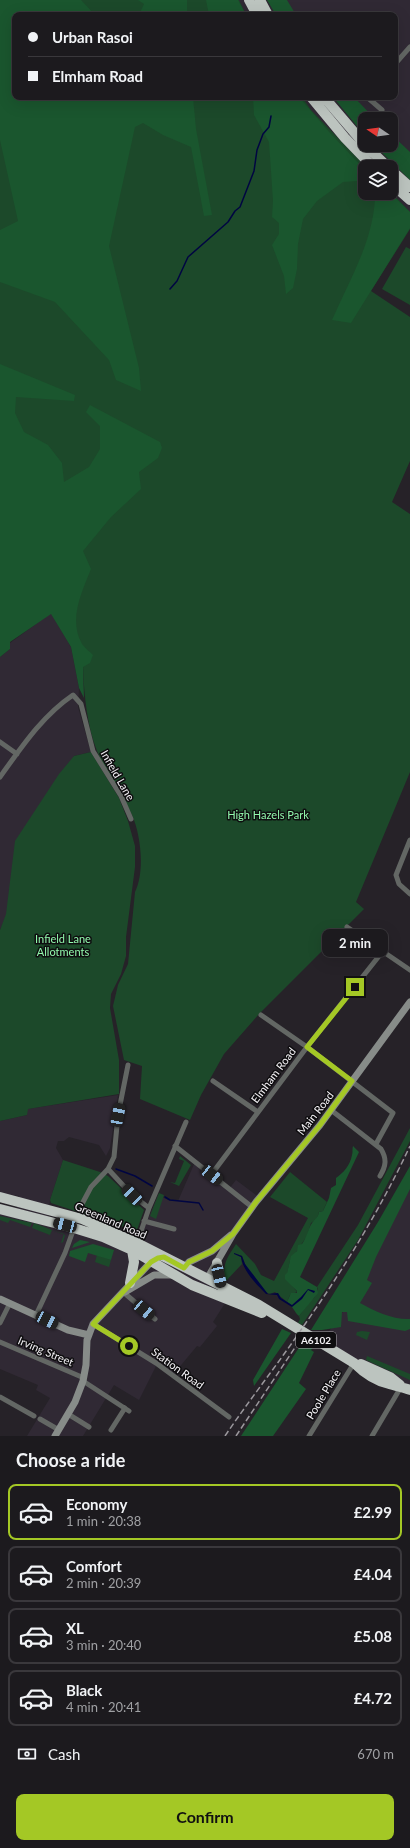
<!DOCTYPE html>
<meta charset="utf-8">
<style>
body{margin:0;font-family:Lato,sans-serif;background:#29272b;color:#f1f3f6;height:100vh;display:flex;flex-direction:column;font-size:15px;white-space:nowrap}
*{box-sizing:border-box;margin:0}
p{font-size:13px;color:#a0a1a4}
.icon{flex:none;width:22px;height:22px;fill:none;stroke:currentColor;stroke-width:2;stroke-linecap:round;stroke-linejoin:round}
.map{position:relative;height:1436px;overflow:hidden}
.sheet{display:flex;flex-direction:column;background:#1c1a1e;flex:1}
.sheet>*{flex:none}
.banner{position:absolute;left:12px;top:12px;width:386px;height:88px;border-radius:8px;box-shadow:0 4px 16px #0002,0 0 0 1px #3a383c;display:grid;align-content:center;height:88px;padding:0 16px;background:#1c1a1e}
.needle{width:26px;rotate:283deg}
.buttons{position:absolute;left:358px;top:112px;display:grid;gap:8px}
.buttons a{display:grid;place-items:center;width:40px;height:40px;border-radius:8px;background:#1c1a1e;box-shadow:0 4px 16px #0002,0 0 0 1px #3a383c;font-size:20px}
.end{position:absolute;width:18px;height:18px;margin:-9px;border:5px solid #a4c825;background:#111;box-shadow:0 0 0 2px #111}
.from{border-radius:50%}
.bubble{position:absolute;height:28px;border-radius:8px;background:#1c1a1e;box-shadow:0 4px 16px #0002,0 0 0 1px #3a383c;font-size:13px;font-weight:700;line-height:28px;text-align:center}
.car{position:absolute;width:12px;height:24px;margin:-12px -6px;border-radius:5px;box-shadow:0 0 3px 1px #0007;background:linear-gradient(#222 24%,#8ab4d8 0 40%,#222 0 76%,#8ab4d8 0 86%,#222 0)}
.banner b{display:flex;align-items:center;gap:14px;height:38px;font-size:15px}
.banner b+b{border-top:1px solid #3a383c}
.banner i{width:10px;height:10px;background:#f1f3f6}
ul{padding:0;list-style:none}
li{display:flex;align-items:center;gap:12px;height:56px;margin:0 8px 6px;padding:0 8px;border:2px solid #3a383c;border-radius:8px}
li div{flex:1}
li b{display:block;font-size:15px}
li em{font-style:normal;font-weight:700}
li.selected{border-color:#a4c825}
li>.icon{width:36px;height:36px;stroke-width:1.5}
h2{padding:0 16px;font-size:18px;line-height:48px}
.pay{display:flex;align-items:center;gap:10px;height:44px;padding:0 16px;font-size:15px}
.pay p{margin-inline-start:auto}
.action{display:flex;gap:8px;margin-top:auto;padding:8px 16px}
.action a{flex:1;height:46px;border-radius:8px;background:#a4c825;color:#111;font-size:16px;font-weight:700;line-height:46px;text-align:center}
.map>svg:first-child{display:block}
.built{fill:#302934;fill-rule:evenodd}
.green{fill:#1c492a}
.forest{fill:#1a562e}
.water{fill:#000542}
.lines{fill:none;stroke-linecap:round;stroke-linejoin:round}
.stream{stroke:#000542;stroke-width:1.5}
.street{stroke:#636764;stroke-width:5}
.secondary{stroke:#878c89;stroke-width:7}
.highway{stroke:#bcc4bf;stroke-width:10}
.rail{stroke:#9b989d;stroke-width:1.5;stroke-dasharray:6 3;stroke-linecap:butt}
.route{stroke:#a4c825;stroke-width:5}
.labels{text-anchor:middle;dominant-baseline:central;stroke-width:3;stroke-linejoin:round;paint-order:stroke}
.shield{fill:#0e0d0f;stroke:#afadb1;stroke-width:1}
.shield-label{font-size:10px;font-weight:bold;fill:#f4f2f6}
.street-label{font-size:11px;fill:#f4f2f6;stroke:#0e0d0f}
.park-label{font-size:11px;fill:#92f9ad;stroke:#0e0d0f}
</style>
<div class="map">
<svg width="410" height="1436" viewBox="0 0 410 1436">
<rect width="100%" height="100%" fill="#262228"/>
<path class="built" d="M234,0h176v217l-19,-24v-26h-26l-68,-70h98v-82h-152zM365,119h26v26h-26z
M51,613l20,34 8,41 -1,19 13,45 -17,4 -74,174v-273l10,-8v-6z
M118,1095l-8,53 -4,8 -7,-11 -30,-8 -5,4h-6l-2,7 7,12 -13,40 -2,16 44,14 44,18 22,-53 10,5 10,1 17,-39 34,27 7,-9 24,18 -57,83 26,16 -16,25 4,4 -17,21 -3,-1 -25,30 -15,-12 -18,36 -25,-15 -31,51h-56l23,-38 -14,-8 2,-5 -38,-16v-165l17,4 2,-12 -19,-3v-72l27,-6v-6z
M410,1181v213l-91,-51 20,-24z"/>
<path class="green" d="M0,0h239l7,15h-231v82h287l9,13 55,57h-1v26l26,-1 19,20v17l-39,62 39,26v144l-18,41 18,12v258l-54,130 8,7 -105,105 -35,40 -23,41 -11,25 -50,-21 2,-33 -18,-6 -11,-54 5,-21 10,-21 7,-72c10,-20 6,-57 -3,-77 -10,-22 -26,-41 -35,-64 -10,-25 -13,-57 -14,-84l-83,-283z
M406,247l4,2v56l-28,-16z
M91,752l28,46 9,23 7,25v21l-9,70v19l-5,18 -10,20 -1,14 9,52v34l-91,15 -1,6 -27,6v-191l6,-16 9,-73 44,-67 15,-18z
M410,1128v13l-52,99 -56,85 -4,-2 2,-4 -1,-3 12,-16 3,-2 4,-9 -1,-2 41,-62z
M180,1156l11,9 -12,21 -9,-4 5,1 9,-22 -5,-2z
M63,1160l37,12 8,4 36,34 -8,23 -6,-1 -14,-10 -9,-4 -17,-2 -39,-13 -1,-3z
M290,1172l37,30 -4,9 -4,1 -2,7 -6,4 -4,13 -17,25 -3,13 2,7 8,11 -7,3 -3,7 -12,-10 -5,2c-13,-5 -24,-26 -28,-38l-8,-3 7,4 1,7 -17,18c-3,-18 2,-24 11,-38l19,20 6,11 13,6 34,-63 -38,-21z
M159,1193l5,2 -8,24 -6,-3z
M0,1216l32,7 -2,4 -20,-7 -2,3 -8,-3z
M34,1223l31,12 -2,7 -2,1 3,-9 -12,-4 -2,5 -18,-7z
M97,1255l14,5 -2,7 -14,-5z
M362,1331l8,1 -3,8 -11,-5 1,-3z
M367,1356l43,18v6l-44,-20z"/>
<path class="forest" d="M0,0h81l14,15h-80v82h178l3,32 16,86 -8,1 -13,-69 -28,-12 -20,-12 -8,4 -26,119 30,122 2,23 -25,-11 -7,-20 -54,-58 -55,-20v-52l18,-9 -18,-81z
M138,0h49v15h-48l5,-11z
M206,0h32l8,15h-37z
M267,0h20l9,15h-20z
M253,97h46l31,36 35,37v19l-8,-8 -14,1 -26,19 -14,18 -5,25 -1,25 -4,19 -7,6 -2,-18 -12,-31 7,-11v-11l-7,-6 1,-16 -4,-59 -15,-27z
M333,97h21l21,22h-10v17z
M391,134l19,18v28l-36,-35h17z
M370,193h20l20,19v16l-59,95 -19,-3c17,-39 41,-78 43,-122z
M0,364l75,31 -1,6 -58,-4 -1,16 9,19 24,13 14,18 2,19 25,-15 11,-18v-23l-14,-14 4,-7 70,37 2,6 -4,10 -19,14 2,17 -30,28 -28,34 8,18c-9,23 -23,50 -9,75 3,4 8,8 11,11l-3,8 -7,4 1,31 -5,-10 -8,-41 -20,-33 -41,28v7l-10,8z
M353,1146l6,6 -59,125 17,10 1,6 -19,23c-5,-4 -6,-10 -12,-14l4,-9h6v-2l-12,-12v-4l2,-2 4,-17 6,-5 1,-6 4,-1c5,-7 6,-15 10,-21 4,-6 5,-3 7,-11l4,-1 6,-13 2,-10 5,-3v-7c7,-5 14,-12 16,-23 1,-3 0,-6 1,-9z
M410,1166v23l-34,68 -9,23 5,3 -12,20c14,8 34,17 50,16v10l-5,2 -57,-10 -1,-9h-5l-1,15 -19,3h-11l67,-108z
M80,1240l10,2 -18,6 2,-4z
M93,1244l21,6 -3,10 -23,-7 -3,9 -16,-6 1,-5z
M282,1329l9,4 -37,53 -1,-6z
M304,1340l10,6 -3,4 3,2 -15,31 7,6 -33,47h-32z"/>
<path class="water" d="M234,1253l8,3 3,8 23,30 10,-1 3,5 11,7 9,-8 7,-8 7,2 -1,2 -6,-3 -6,9 -10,8 -13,-8 -2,-4 -11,-1c-10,-10 -23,-23 -25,-37l-7,-3z"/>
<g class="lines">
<path class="stream" d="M170,289l7,-8 11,-24 40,-35 7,-11 5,-4 14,-36 3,-21 6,-16 6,-7 2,-11
M116,1169l19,7 17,10
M165,1197l5,3 29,3 4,7"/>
<path class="street" d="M395,64l15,-17
M367,97l15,13
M0,742l17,12
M0,777c21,-29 42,-61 73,-82l8,9 12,47 28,45 10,23
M410,840l-14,35 3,9 11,10
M347,927l63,43
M261,1015l46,32 86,66 -17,31
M213,1081l45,31
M331,1110l50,39c6,10 5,17 -1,27
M175,1146l77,61
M108,1169l24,26 17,13
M211,1175l96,-128 76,-96
M82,1204l9,-17 17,-18 6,-12 4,-42 10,-50
M144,1221l30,8
M137,1243l12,-35 37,-86
M123,1292l32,27
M36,1315l29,-62 9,-25
M0,1323l10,-20
M93,1324l63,39 73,54
M0,1342l84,36
M83,1381l46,30
M0,1397l34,19
M68,1414l21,13
M40,1419l19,11
M111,1430l14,-22
M309,1436l45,-73
M372,1436l29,-49"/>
<path class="secondary" d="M184,1268l5,-6 23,-11 19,-16
M207,1279l26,-45 23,-32 64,-77 90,-123
M125,1292l29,-17h18
M0,1299l68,31 21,5
M55,1436l20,-34 8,-21 3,-16 1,-25 6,-16 58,-62"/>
<path class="highway" d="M249,0l8,15
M260,0l8,15
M311,97l34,41 28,29
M324,97l41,48
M365,145l23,22
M391,170l19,17
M391,183l19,17
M0,1197l82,22 55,24 122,62 95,58c9,9 22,18 35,21 7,2 14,3 21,6
M0,1209l74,19 29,9 29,13 60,35 70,28
M217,1263l4,23
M130,1283l4,-21 -2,-12
M361,1364l29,13 10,8"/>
<path class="rail" d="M225,1436c25,-37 53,-72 78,-109 40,-57 77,-117 107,-181
M236,1436l60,-90"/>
</g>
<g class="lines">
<path class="route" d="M129,1346l-36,-22 58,-62 7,-4 6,-1 20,11 5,-6 23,-11 21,-17 23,-32 64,-77 32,-44 -45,-34 48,-60"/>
</g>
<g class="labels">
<rect class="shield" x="296" y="1332" width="40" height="16" rx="3"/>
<g class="shield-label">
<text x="316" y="1340">A6102</text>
</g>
<g class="street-label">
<text transform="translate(118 775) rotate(60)">Infield Lane</text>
<text transform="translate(273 1075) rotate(-53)">Elmham Road</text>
<text transform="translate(315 1113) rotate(-52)">Main Road</text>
<text transform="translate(111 1220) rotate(23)">Greenland Road</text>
<text transform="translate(46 1351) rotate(23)">Irving Street</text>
<text transform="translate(178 1368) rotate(36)">Station Road</text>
<text transform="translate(323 1394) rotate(-59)">Poole Place</text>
</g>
<g class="park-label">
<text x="268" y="814">High Hazels Park</text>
<text x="63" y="938">Infield Lane<tspan x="63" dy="13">Allotments</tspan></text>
</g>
</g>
</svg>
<div class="buttons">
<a><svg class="needle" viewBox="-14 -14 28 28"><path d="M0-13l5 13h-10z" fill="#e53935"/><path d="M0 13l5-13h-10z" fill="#a0a1a4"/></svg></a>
<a><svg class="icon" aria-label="layers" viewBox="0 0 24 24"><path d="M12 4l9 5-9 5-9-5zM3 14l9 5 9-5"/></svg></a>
</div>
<i class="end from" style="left:129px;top:1346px"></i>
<i class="end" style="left:355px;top:987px"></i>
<div class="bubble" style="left:322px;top:929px;width:66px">2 min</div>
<i class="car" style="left:118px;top:1115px;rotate:11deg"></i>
<i class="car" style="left:212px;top:1175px;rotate:128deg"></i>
<i class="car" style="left:132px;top:1195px;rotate:315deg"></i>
<i class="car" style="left:65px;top:1225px;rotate:285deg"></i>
<i class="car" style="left:219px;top:1276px;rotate:167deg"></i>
<i class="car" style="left:144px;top:1310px;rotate:130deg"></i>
<i class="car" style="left:47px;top:1320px;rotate:116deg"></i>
<div class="banner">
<b><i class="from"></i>Urban Rasoi</b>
<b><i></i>Elmham Road</b>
</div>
</div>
<section class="sheet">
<h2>Choose a ride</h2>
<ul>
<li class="selected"><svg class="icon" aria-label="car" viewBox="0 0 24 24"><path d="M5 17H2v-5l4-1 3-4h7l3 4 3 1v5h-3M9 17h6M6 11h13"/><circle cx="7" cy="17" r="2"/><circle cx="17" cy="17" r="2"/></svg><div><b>Economy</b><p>1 min · 20:38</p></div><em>£2.99</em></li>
<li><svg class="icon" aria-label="car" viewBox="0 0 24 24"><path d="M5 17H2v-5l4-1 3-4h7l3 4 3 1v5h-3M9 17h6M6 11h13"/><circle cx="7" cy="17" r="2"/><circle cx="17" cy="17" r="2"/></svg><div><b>Comfort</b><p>2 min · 20:39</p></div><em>£4.04</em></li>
<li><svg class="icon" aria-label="car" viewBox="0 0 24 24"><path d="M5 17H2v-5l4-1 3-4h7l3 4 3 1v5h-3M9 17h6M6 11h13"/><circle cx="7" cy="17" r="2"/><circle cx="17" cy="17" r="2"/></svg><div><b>XL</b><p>3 min · 20:40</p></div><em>£5.08</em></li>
<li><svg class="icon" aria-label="car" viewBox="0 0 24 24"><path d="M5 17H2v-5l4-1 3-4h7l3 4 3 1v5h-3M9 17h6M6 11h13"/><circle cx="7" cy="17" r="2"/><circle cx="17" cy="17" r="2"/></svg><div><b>Black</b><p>4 min · 20:41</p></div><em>£4.72</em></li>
</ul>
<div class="pay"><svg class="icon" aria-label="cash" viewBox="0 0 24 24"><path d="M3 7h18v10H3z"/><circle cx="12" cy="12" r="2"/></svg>Cash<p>670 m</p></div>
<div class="action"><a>Confirm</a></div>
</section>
